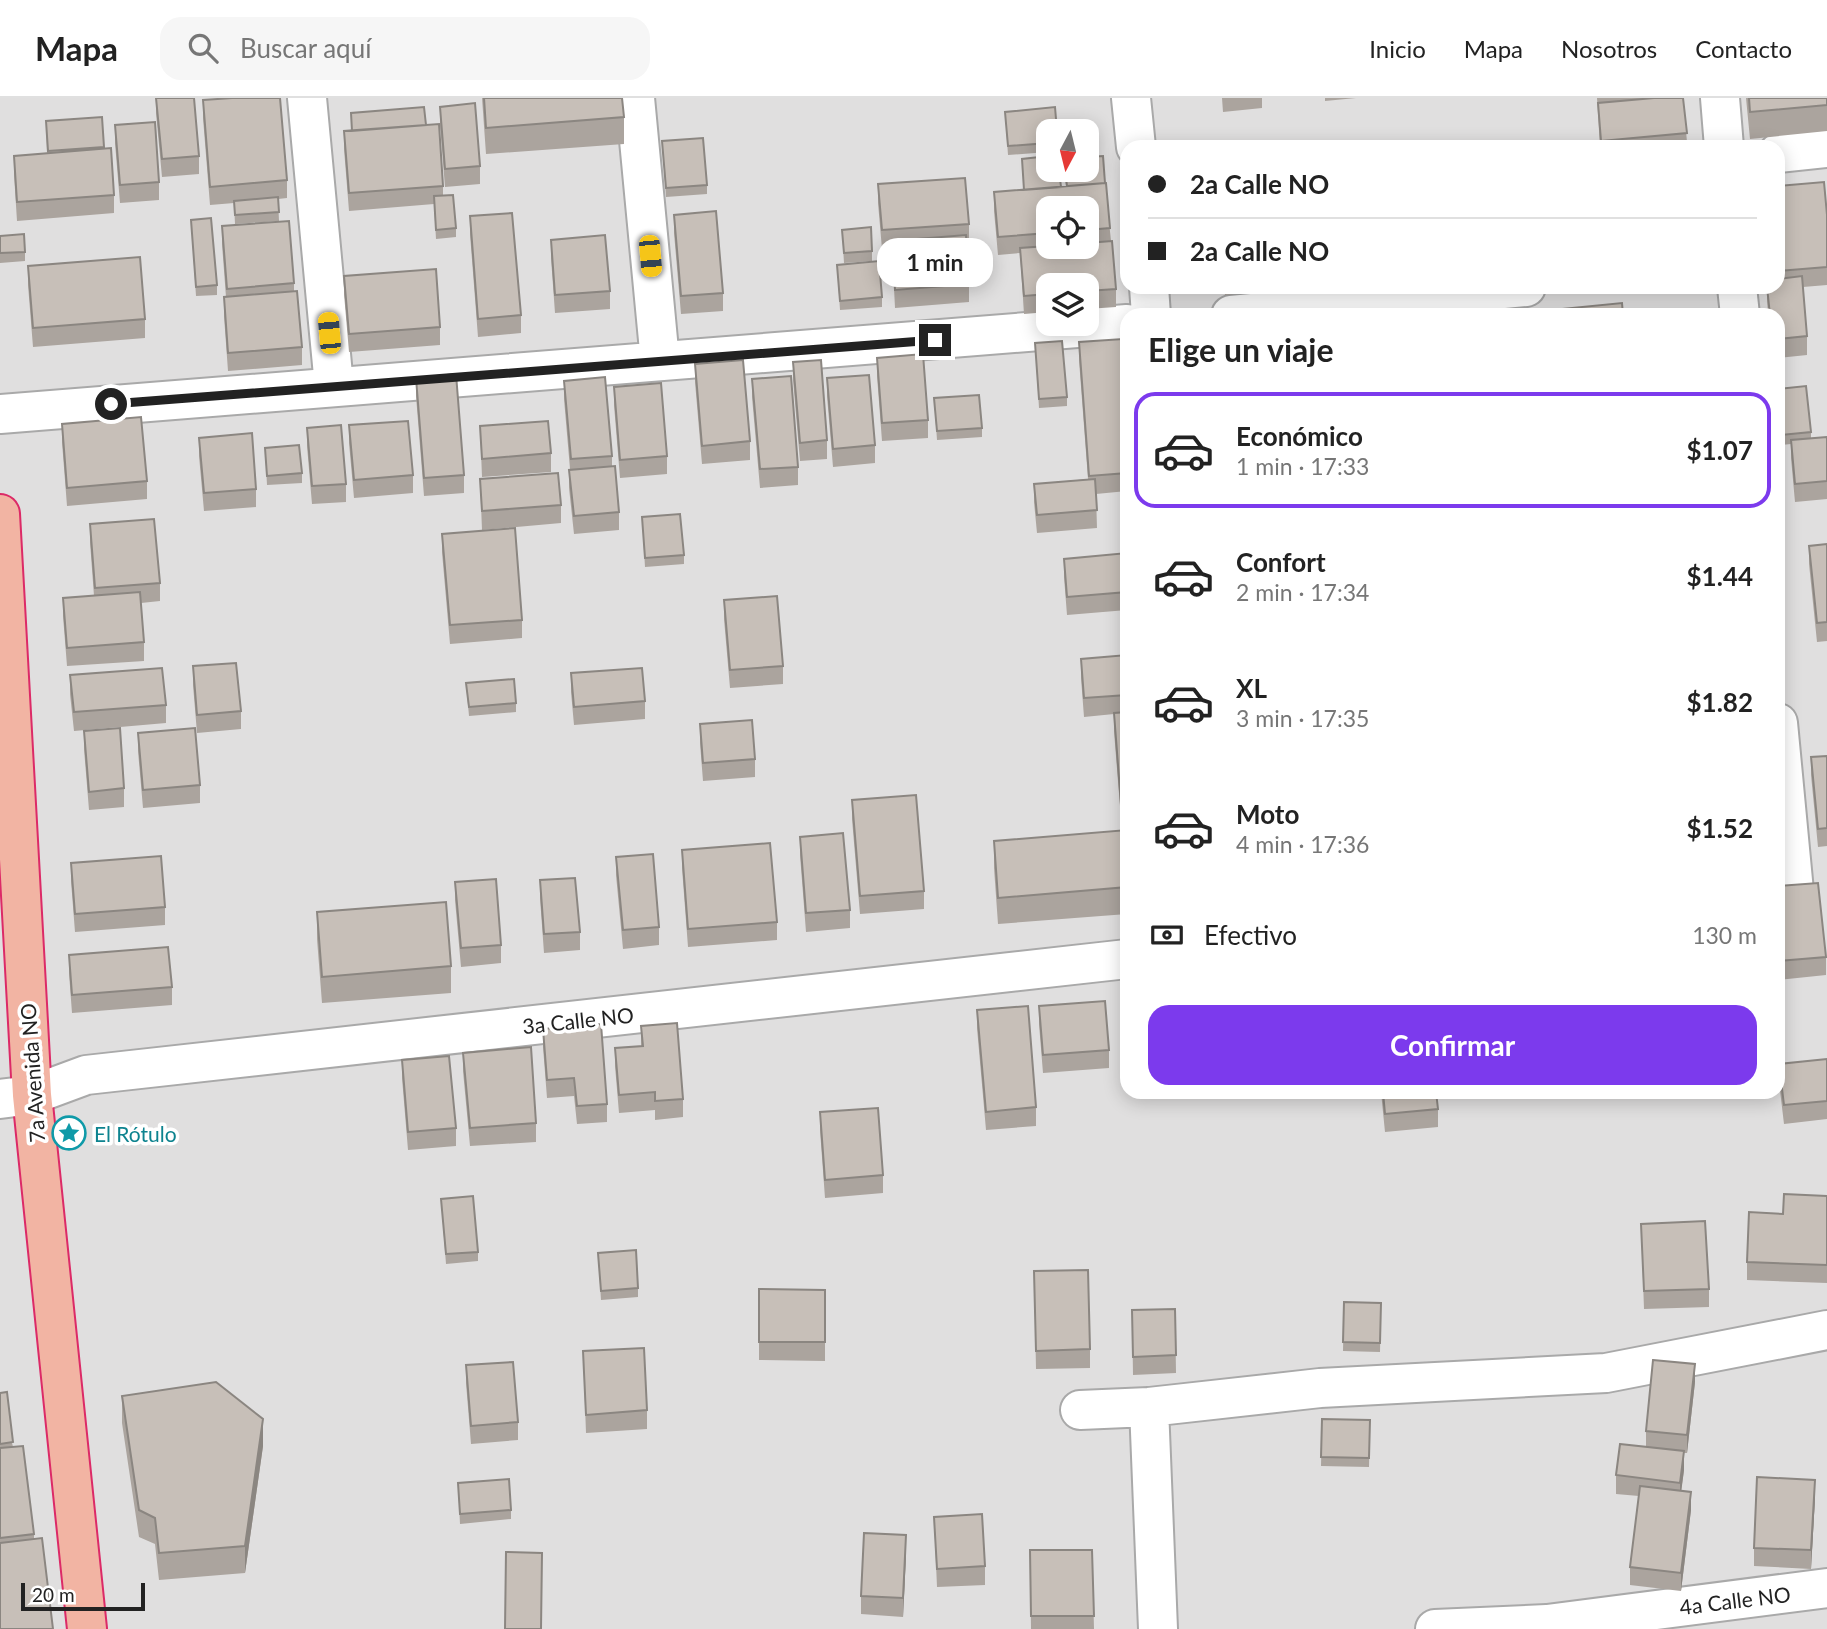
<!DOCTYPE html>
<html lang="es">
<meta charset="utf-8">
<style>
body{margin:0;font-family:Lato,sans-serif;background:#f6f6f6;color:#222;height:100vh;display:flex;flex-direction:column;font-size:26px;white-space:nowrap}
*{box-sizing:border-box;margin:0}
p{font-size:23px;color:#767676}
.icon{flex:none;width:38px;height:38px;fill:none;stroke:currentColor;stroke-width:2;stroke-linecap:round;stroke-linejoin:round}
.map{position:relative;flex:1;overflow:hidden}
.details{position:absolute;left:1120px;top:210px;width:665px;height:791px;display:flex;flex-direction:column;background:#fff;border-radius:21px;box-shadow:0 4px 18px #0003}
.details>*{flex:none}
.banner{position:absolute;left:1120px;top:42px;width:665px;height:154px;border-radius:21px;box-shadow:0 4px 18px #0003;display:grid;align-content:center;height:154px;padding:0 28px;background:#fff}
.needle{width:46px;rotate:187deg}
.controls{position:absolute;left:1036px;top:21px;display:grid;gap:14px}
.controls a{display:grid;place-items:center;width:63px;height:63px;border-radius:14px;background:#fff;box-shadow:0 4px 18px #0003;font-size:35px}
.scale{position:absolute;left:21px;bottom:18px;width:124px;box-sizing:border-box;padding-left:7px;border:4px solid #222;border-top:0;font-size:19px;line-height:24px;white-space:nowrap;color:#222;-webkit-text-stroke:5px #fff;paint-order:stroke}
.end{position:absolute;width:32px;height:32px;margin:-16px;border:9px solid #222;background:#fff;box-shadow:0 0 0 4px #fff}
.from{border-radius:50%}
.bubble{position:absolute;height:49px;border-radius:21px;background:#fff;box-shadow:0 4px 18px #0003;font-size:23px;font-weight:700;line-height:49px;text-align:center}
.car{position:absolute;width:21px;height:42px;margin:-21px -10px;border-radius:9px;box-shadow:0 0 5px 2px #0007;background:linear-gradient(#f5c518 24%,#345 0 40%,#f5c518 0 76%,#345 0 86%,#f5c518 0)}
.banner b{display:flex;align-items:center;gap:24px;height:66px;font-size:26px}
.banner b+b{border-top:2px solid #e0e0e0}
.banner i{width:18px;height:18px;background:#222}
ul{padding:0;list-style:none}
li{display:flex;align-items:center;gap:21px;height:116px;margin:0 14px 10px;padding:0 14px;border:4px solid transparent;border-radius:21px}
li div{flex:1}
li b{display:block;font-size:26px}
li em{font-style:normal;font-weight:700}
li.active{border-color:#7c3aed}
li>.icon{width:63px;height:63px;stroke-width:1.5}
h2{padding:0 28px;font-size:32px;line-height:84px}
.pay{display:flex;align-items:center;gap:18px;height:77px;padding:0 28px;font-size:26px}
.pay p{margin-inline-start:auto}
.cta{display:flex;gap:14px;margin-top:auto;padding:14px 28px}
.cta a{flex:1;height:80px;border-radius:21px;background:#7c3aed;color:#fff;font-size:28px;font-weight:700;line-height:80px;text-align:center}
header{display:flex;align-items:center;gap:42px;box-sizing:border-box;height:98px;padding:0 35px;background:#fff;border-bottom:2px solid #e0e0e0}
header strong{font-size:33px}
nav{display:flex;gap:38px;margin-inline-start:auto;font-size:24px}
.search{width:490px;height:63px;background:#f6f6f6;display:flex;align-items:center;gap:18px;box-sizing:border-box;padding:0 24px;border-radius:21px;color:#767676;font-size:26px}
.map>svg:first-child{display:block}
.residential{fill:#e0dfdf;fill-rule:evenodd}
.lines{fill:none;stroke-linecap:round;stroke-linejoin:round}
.minor-casing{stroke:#a9a9a9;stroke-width:42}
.trunk-casing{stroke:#dc2a67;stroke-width:42}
.minor{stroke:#fff;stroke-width:38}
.trunk{stroke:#f2b4a3;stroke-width:38}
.wall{fill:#aba49e;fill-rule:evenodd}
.shaded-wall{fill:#8b8681}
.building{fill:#c7bfb8;stroke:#8b8681;stroke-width:2}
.route{stroke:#222;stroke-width:9}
.labels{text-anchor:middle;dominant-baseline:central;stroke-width:7;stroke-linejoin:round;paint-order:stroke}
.street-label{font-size:21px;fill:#222;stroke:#fff}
.culture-label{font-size:21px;fill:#0d838f;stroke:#fff;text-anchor:start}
</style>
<header>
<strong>Mapa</strong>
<div class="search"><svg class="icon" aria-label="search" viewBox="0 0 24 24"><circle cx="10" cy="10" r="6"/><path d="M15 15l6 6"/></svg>Buscar aquí</div>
<nav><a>Inicio</a><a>Mapa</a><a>Nosotros</a><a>Contacto</a></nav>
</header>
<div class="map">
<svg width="1827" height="1531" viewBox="0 0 1827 1531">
<rect width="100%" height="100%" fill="#f2efe9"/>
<path class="residential" d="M0,0h1827v1531h-1827zM1048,33h39v39h-39zM1127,49h651v140h-651zM1048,110h39v39h-39zM1048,187h39v39h-39zM1127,217h651v777h-651z"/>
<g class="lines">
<defs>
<path id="minor" d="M307,0l27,288
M635,0l25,263
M1131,0l5,49
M1720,0l4,49
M1778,55l49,-5
M1149,189l2,28
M1737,189l3,28
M1231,217l295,-28
M0,316l1127,-90
M1778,625l16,168
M0,1001l32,-4 54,-20 1041,-116
M1149,1309l9,222
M1080,1312l69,-3 171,-19 286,-15 221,-43
M1435,1531l112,-5 280,-36"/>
<path id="trunk" d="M0,416l32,581 55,534"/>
</defs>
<use href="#minor" class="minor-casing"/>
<use href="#trunk" class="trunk-casing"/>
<use href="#minor" class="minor"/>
<use href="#trunk" class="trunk"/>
</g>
<path class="wall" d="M156,0l43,58v18l-37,3 -6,-64z
M482,0h140l2,19v27l-138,10z
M1222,0h40v10l-39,4z
M1325,0h31l-31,3z
M1597,0h86l4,44 1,5h-88z
M1746,0h81v33l-77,8z
M203,2l84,80v18l-9,1 1,22 -44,3 -1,-21 -24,2 -7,-87z
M440,9l40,59v18l-35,3 -5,-62z
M1005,14l43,19v21l-40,3z
M351,15l75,12 17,61v10l13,32v9l-20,2 -2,-35 -85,7 -5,-62v-18h7z
M102,19l2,32 10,46v18l-97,8 -3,-47v-18l33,-3 -1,-32z
M115,27l44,57v18l-39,3 -5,-60z
M662,43l45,44v9l-41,3z
M1022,61l39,28 5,-1 -2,-16h23l18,13 11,106v18l-29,2v-24h-39v27l-24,2 -4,-61 -22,2 -4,-44v-19l30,-2zM1048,110h39v39h-39z
M878,86l91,40v18h-3l3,42v18l-74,6 -3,-60 -10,1 -4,-46z
M1778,88l49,29v70l-24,2 4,49v19l-29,3v-43h-10l-1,-17v-11h11z
M674,117l49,78v18l-42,3 -7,-81z
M470,118l51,99v18l-43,4 -8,-103z
M191,122l26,65v10l-21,1z
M222,128l72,57v8l8,56v18l-74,6 -4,-55v-19h2l-4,-53z
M842,132l30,21v10l-28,2z
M0,138l25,16v9l-25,2z
M551,142l59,51v18l-55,4 -4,-55z
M837,167l45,32v10l-42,3z
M28,168l117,53v19l-112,9 -5,-62z
M344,178l96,51v18l-91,7 -5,-58z
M1224,189h49v3l-48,5z
M1280,189h37l-37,4z
M1079,244l48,51v98l-31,3 1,34 -60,5 -3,-31v-18l54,-5 -9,-119z
M1035,245l32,54v9l-28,2z
M877,260l51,62v18l-46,3 -5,-65z
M793,264l34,78v19l-27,2 -7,-81z
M695,266l55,77v19l-48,4 -7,-82z
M416,280l48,97v18l-40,3 -8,-100z
M827,280l48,67v18l-42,4 -6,-71z
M752,281l46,88v18l-38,3 -8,-91z
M564,283l48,75v10l7,46v18l-45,4 -5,-46v-18l1,-1 -6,-70z
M614,289l53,69v18l-47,4 -6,-73z
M1778,291l33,43v6l16,-1v62l-32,3 -4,-44v-14l-10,1 -3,-35z
M934,300l48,30v9l-45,3z
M62,326l85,57v18l-80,7 -5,-64z
M349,327l64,50v18l-59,5 -5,-55z
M480,328l71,27v19l-69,5z
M307,330l39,56v18l-34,2 -5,-58z
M199,340l57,51v18l-52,4 -5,-55z
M265,350l37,25v10l-35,2z
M480,381l81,26v18l-79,7z
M642,419l42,38v9l-39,3z
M90,426l70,59v18l-19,2 3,39v19l-77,5 -4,-50v-18l31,-2 -4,-54z
M442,436l80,86v18l-72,6 -8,-92z
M1827,446v97l-10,1 -8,-78v-18z
M1127,455v57l-60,5 -3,-38v-18z
M724,502l59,66v18l-53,4 -6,-69z
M1127,557v259l-129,10 -4,-56v-27l128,-10 -8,-100v-17l-30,3 -3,-39v-19z
M193,568l48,45v18l-44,4 -4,-48z
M571,575l74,28v18l-71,6 -3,-33z
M70,577l96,30v18l-92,8 -4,-37z
M466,585l50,20v9l-47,4z
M700,626l55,35v18l-52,4 -3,-38z
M84,633l40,57v19l-35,3 -5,-61z
M138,635l62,52v18l-57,5 -5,-57z
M1827,658v90l-9,1 -7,-72v-18z
M852,702l72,91v18l-64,5 -8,-95z
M800,739l50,73v18l-44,4 -6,-77z
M682,752l95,72v18l-89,7 -6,-79z
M616,759l43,70v18l-36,4 -7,-74z
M71,765l94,44v18l-90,7 -4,-51z
M540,782l40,52v18l-36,3 -4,-55z
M455,784l46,63v18l-40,4 -6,-67z
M1778,788l48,71v18l-48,5z
M317,814l134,54v27l-129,10 -5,-64z
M69,857l103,32v18l-100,8 -3,-40z
M1039,908l70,44v18l-66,5 -4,-49z
M977,912l59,97v19l-50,4 -9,-102z
M641,928l42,73v18l-28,3v-10l-36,3 -4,-47v-18l26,-2z
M543,931l64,75v18l-30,2 -3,-28 -27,2 -4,-51z
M463,955l73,70v19l-66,4 -7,-75z
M1827,961v60l-43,5 -5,-42v-18z
M402,962l54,68v18l-48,4 -6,-72z
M1381,994h55l2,17v18l-53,5z
M820,1014l63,63v18l-58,5 -5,-68z
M1827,1098v87l-80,-3v-18l36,-48z
M441,1101l37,53v9l-32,3z
M1641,1126l68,65v18l-65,2z
M598,1155l40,35v9l-37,3z
M1034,1173l56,78v19l-54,1z
M759,1191l66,1v71l-66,-1z
M1344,1204l37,1 -1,49 -37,-1z
M1175,1211l1,64 -43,2 -1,-65z
M583,1253l64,59v19l-61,4z
M466,1267l52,57v18l-47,4 -5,-61z
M1695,1284l-8,71h-3v17l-3,21 10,19 -10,81 -51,-6v-18l9,-71 -23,-2v-19l30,-28v-16z
M0,1295l34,141v5l-34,90z
M122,1298l141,50 -18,127 -86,7 -4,-36 -16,-7 -17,-114z
M1322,1321l48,1 -1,47 -48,-1z
M458,1385l53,27v9l-51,5z
M1815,1400l-4,71 -57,-3v-18z
M934,1419l51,49v19l-48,2z
M1030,1452h62l2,79h-63z
M906,1456l-3,63 -42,-3v-18z"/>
<path class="shaded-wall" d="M1695,1266v18l-8,71v-18z
M263,1321v27l-18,127v-27z
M1684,1353v19l-4,31v-18z
M1815,1382v18l-4,71v-19z
M1691,1394v18l-10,81v-18z
M906,1437v19l-3,63v-19z"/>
<path class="building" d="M156,0h38l5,58 -37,3z
M232,0h48l7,82 -77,7 -7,-87z
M484,0h138l2,19 -138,11z
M1654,0h29l4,35 -86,8 -3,-38z
M1749,0h78v7l-77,7z
M475,5l5,63 -35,3 -5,-62z
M424,9l2,18 -74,6 -1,-18z
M1055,9l2,24h-9v12l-40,3 -3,-34z
M102,19l2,30 -56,4 -2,-30z
M155,24l4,60 -39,3 -5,-60z
M439,26l4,62 -94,7 -5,-62z
M703,40l4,47 -41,3 -4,-47z
M1688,44v5h-49z
M1528,45v4h-39z
M111,50l3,47 -97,7 -3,-46z
M1048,58v14h11l2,17 -37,3 -2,-31z
M1103,58l2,27 -38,3 -2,-16h22v-13z
M965,80l4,46 -87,6 -4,-46z
M1824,84l3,33v52l-49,4v-85z
M1106,85l4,45 -23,2v-22h-39v25l-50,4 -4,-45z
M453,97l3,33 -20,2 -2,-34z
M278,99l1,15 -44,3 -1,-14z
M716,113l7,82 -42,3 -7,-81z
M512,115l9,102 -43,4 -8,-103z
M211,120l6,67 -21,2 -5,-67z
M289,123l5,62 -67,6 -5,-63z
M871,129l1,24 -28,2 -2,-23z
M24,136l1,18 -25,1v-17z
M605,137l5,56 -55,4 -4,-55z
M966,137l3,49 -74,6 -3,-49z
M1112,143l4,48 -29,2v-6h-39v9l-24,2 -4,-48 28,-2 39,1v-4z
M140,159l5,62 -112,9 -5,-62z
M879,163l3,36 -42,4 -3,-36z
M436,171l4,58 -91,7 -5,-58z
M1802,178l5,60 -29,3v-24h-8l-3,-28h11v-8z
M297,193l5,56 -74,6 -4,-56z
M1622,205l1,12h-123z
M1123,241l4,54v80l-38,3 -10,-134z
M1062,243l5,56 -28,2 -4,-56z
M923,256l5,66 -46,3 -5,-65z
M743,262l7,81 -48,5 -7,-82z
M821,262l6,80 -27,3 -7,-81z
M456,276l8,101 -40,3 -8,-100z
M869,277l6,70 -42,4 -6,-71z
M791,278l7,91 -38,2 -8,-90z
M605,279l7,79 -41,3 -7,-78z
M661,285l6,73 -47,4 -6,-73z
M1806,288l5,46 -30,3 -3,-46z
M979,297l3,33 -45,3 -3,-33z
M141,319l6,64 -80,7 -5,-64z
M408,323l5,54 -59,5 -5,-55z
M548,323l3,32 -69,6 -2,-33z
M341,327l5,59 -34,2 -5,-58z
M252,335l4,56 -52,4 -5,-55z
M1827,339v44l-32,3 -4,-44z
M299,347l3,28 -35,3 -2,-28z
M615,368l4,46 -45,4 -5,-46z
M558,375l3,32 -79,6 -2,-32z
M1095,381l2,31 -60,5 -3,-31z
M680,416l4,41 -39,3 -3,-41z
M154,421l6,64 -65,5 -5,-64z
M515,430l7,92 -72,5 -8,-91z
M1827,446v78l-10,1 -8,-77z
M1127,455v39l-60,5 -3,-38z
M140,494l4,50 -77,6 -4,-50z
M777,498l6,70 -53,4 -6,-70z
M1127,557v40l-43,3 -3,-39z
M236,565l5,48 -44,4 -4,-49z
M162,570l4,37 -92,7 -4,-37z
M642,570l3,33 -71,6 -3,-34z
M514,581l2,24 -47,4 -3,-24z
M1127,614v105h-5l-8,-104z
M752,622l3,39 -52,4 -3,-39z
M120,630l4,60 -35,4 -5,-61z
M195,630l5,57 -57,5 -5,-57z
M1827,658v72l-9,1 -7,-72z
M916,697l8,96 -64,5 -8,-96z
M1127,732v57l-129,11 -4,-57z
M843,735l7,77 -44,3 -6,-76z
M770,745l7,79 -89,7 -6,-79z
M653,756l6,73 -36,3 -7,-73z
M161,758l4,51 -90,7 -4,-51z
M575,780l5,54 -36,2 -4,-54z
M496,781l5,66 -40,3 -6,-66z
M1818,785l8,74 -48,4v-75z
M446,804l5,64 -129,11 -5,-65z
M168,849l4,40 -100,8 -3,-40z
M1105,903l4,49 -66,5 -4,-49z
M1028,908l8,101 -50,5 -9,-102z
M677,925l6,76 -28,2v-9l-36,3 -4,-47 28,-2 -2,-20z
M601,926l6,80 -30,2 -3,-28 -27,2 -4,-51z
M531,949l5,76 -66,5 -7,-75z
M449,958l7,72 -48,4 -6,-72z
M1827,961v42l-43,4 -5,-41z
M1383,994h53l2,17 -53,5z
M878,1010l5,67 -58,5 -5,-68z
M1784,1096l43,2v69l-80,-3 2,-50 34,2z
M473,1098l5,56 -32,2 -5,-55z
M1705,1123l4,68 -65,2 -3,-67z
M636,1152l2,38 -37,3 -3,-38z
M1088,1172l2,79 -54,2 -2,-80z
M759,1191l66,1v52h-66z
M1344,1204l37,1 -1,40 -37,-1z
M1175,1211l1,46 -43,2 -1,-47z
M644,1250l3,62 -61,5 -3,-64z
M1653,1262l42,4 -8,71 -41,-4z
M513,1264l5,60 -47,4 -5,-61z
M216,1284l47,37 -18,127 -86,7 -4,-35 -16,-8 -17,-114z
M7,1294l6,50 -13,2v-51z
M1322,1321l48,1 -1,38 -48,-1z
M1620,1346l64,7 -4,32 -64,-8z
M23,1348l11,88 -34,4v-90z
M1757,1379l58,3 -4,70 -57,-2z
M509,1381l2,31 -51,4 -2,-31z
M1640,1388l51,6 -10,81 -51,-6z
M982,1416l3,52 -48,3 -3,-52z
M864,1435l42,2 -3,63 -42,-2z
M42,1440l11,91h-53v-86z
M1030,1452h62l2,66h-63z
M506,1454l36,1 -1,76h-36z"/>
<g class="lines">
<path class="route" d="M111,306l824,-64"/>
</g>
<defs>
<symbol id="sight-ring" viewBox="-11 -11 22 22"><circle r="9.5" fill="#fff" stroke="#0f9aa8" stroke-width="1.5"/><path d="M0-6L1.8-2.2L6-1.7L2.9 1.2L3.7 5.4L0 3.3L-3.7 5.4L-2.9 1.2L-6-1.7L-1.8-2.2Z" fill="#0f9aa8"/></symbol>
</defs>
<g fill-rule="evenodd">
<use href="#sight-ring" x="50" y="1016" width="38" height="38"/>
</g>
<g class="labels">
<g class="street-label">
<text transform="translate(578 922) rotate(-6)">3a Calle NO</text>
<text transform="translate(32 975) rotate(-94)">7a Avenida NO</text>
<text transform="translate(1735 1502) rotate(-7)">4a Calle NO</text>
</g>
<g class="culture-label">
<text x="94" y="1035">El Rótulo</text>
</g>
</g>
</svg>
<div class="controls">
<a><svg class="needle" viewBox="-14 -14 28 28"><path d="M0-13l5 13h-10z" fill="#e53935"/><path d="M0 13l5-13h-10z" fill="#767676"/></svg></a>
<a><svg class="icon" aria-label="locate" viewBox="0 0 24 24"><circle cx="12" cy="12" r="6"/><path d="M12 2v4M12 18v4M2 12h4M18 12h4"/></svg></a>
<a><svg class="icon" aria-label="layers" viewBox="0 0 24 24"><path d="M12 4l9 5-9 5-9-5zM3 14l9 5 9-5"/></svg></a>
</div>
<div class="scale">20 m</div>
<i class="end from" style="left:111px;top:306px"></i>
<i class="end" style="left:935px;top:242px"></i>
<div class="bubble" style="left:877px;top:140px;width:116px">1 min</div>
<i class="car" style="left:650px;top:158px;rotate:175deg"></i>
<i class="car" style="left:329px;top:235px;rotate:355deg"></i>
<div class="banner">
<b><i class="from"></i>2a Calle NO</b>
<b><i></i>2a Calle NO</b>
</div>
<section class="details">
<h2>Elige un viaje</h2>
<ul>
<li class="active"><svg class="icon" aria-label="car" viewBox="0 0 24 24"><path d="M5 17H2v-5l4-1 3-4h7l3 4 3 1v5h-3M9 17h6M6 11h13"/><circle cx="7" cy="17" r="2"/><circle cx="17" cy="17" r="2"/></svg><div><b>Económico</b><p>1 min · 17:33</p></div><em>$1.07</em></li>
<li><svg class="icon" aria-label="car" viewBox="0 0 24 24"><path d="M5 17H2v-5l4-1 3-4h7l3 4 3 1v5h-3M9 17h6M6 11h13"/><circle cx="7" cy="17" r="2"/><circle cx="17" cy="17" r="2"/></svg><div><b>Confort</b><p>2 min · 17:34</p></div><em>$1.44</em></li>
<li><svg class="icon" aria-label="car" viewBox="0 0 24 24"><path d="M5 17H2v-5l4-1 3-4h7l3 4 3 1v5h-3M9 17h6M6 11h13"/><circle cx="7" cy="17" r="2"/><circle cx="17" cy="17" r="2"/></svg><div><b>XL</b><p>3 min · 17:35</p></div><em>$1.82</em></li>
<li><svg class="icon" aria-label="car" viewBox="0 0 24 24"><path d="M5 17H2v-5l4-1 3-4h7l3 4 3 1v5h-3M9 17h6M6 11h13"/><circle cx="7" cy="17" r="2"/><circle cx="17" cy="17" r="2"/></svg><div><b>Moto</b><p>4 min · 17:36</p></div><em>$1.52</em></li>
</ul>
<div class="pay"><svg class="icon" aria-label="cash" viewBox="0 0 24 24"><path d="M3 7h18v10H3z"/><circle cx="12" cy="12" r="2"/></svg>Efectivo<p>130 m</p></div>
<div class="cta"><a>Confirmar</a></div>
</section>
</div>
